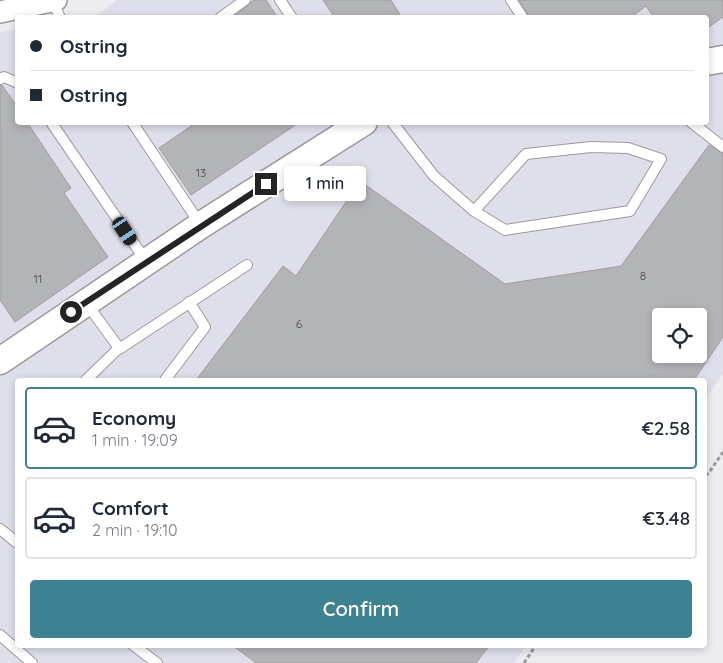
<!DOCTYPE html>
<meta charset="utf-8">
<style>
body{margin:0;font-family:Quicksand,sans-serif;background:#f2f2f3;color:#1f2937;height:100vh;display:flex;flex-direction:column;font-size:19px;white-space:nowrap}
*{box-sizing:border-box;margin:0}
p{font-size:16px;color:#747a83}
.icon{flex:none;width:28px;height:28px;fill:none;stroke:currentColor;stroke-width:2;stroke-linecap:round;stroke-linejoin:round}
.map{position:relative;flex:1;overflow:hidden}
.panel{position:absolute;left:15px;top:378px;width:692px;height:270px;display:flex;flex-direction:column;background:#fff;border-radius:5px;box-shadow:0 2px 8px #0003}
.panel>*{flex:none}
.top-card{position:absolute;left:15px;top:15px;width:694px;height:110px;border-radius:5px;box-shadow:0 2px 8px #0003;display:grid;align-content:center;height:110px;padding:0 15px;background:#fff}
.tools{position:absolute;left:652px;top:308px;display:grid;gap:10px}
.tools a{display:grid;place-items:center;width:55px;height:55px;border-radius:5px;background:#fff;box-shadow:0 2px 8px #0003;font-size:25px}
.end{position:absolute;width:22px;height:22px;margin:-11px;border:6px solid #232425;background:#fff;box-shadow:0 0 0 2px #fff}
.from{border-radius:50%}
.bubble{position:absolute;height:35px;border-radius:5px;background:#fff;box-shadow:0 2px 8px #0003;font-size:16px;font-weight:600;line-height:35px;text-align:center}
.car{position:absolute;width:15px;height:30px;margin:-15px -8px;border-radius:6px;box-shadow:0 0 4px 1px #0007;background:linear-gradient(#222 24%,#8ab4d8 0 40%,#222 0 76%,#8ab4d8 0 86%,#222 0)}
.top-card b{display:flex;align-items:center;gap:18px;height:48px;font-size:19px}
.top-card b+b{border-top:1px solid #e0e1e3}
.top-card i{width:12px;height:12px;background:#1f2937}
ul{padding:9px 0 0;list-style:none}
li{display:flex;align-items:center;gap:15px;height:82px;margin:0 10px 8px;padding:0 5px;border:2px solid #e0e1e3;border-radius:5px}
li div{flex:1}
li b{display:block;font-size:19px}
li em{font-style:normal;font-weight:600}
li.current{border-color:#3e8291}
li>.icon{width:45px;height:45px;stroke-width:1.5}
.action{display:flex;gap:10px;margin-top:auto;padding:10px 15px}
.action a{flex:1;height:58px;border-radius:5px;background:#3e8291;color:#fff;font-size:20px;font-weight:600;line-height:58px;text-align:center}
.map>svg:first-child{display:block}
.built{fill:#dfdfeb;fill-rule:evenodd}
.building{fill:#b3b4b8;stroke:#9e9ea2;fill-rule:evenodd}
.lines{fill:none;stroke-linecap:round;stroke-linejoin:round}
.service-casing{stroke:#9a9a9e;stroke-width:12}
.minor-casing{stroke:#9a9a9e;stroke-width:24}
.tertiary-casing{stroke:#9a9a9e;stroke-width:29}
.path{stroke:#999a9d;stroke-width:3;stroke-dasharray:4 2.5;stroke-linecap:butt}
.service{stroke:#fff;stroke-width:10}
.minor{stroke:#fff;stroke-width:21}
.tertiary{stroke:#fff;stroke-width:26}
.route{stroke:#232425;stroke-width:6}
.labels{text-anchor:middle;dominant-baseline:central;stroke-width:4.5;stroke-linejoin:round;paint-order:stroke}
.number-label{font-size:12px;fill:#47484a}
</style>
<div class="map">
<svg width="723" height="663" viewBox="0 0 723 663">
<rect width="100%" height="100%" fill="#ececf1"/>
<path class="built" d="M117,0h606v374l-18,25v-19h-687v265h509l-13,18h-514v-631l17,-3 1,93h688v-104l-621,-1 11,-1zM661,316h38v38h-38z"/>
<path class="building" d="M254,0h12l12,18h-46z
M323,0h68l11,18h-67z
M519,0h204v17l-17,12v-11h-52l-8,-12 -16,12h-100z
M2,85l16,23v14h9l44,66 -7,5 44,64 -93,65 -15,-22v-214z
M197,122h103l-109,73 -32,-47z
M709,145l14,9v183l-29,43h-498l87,-114 13,10 64,-95 145,103 116,-18zM661,316h38v38h-38z
M232,645h258l-14,18h-220z"/>
<g class="lines">
<defs>
<path id="service" d="M280,0l12,18
M511,0l12,18
M53,1l7,17
M220,18l25,-18
M0,79l4,-2 14,6
M51,122l95,139
M132,122l68,102
M392,122l42,54 40,35 31,19 125,-19 31,-52 -33,-11 -37,-1 -65,7 -52,57
M691,122l32,25
M119,349l128,-84
M86,380l33,-32 -32,-44
M165,380l40,-53 -16,-25
M0,529l16,13 2,-1
M0,635l32,28
M133,645l24,18"/>
<path id="minor" d="M0,12l56,-12"/>
<path id="tertiary" d="M706,62l17,-3
M0,361l201,-136 163,-103"/>
</defs>
<use href="#service" class="service-casing"/>
<use href="#minor" class="minor-casing"/>
<use href="#tertiary" class="tertiary-casing"/>
<path class="path" d="M705,474h3l15,-22
M524,663l12,-18"/>
<use href="#service" class="service"/>
<use href="#minor" class="minor"/>
<use href="#tertiary" class="tertiary"/>
</g>
<g class="lines">
<path class="route" d="M71,312l195,-128"/>
</g>
<g class="labels">
<g class="number-label">
<text x="201" y="172">13</text>
<text x="643" y="275">8</text>
<text x="38" y="278">11</text>
<text x="299" y="323">6</text>
</g>
</g>
</svg>
<div class="tools">
<a><svg class="icon" aria-label="locate" viewBox="0 0 24 24"><circle cx="12" cy="12" r="6"/><path d="M12 2v4M12 18v4M2 12h4M18 12h4"/></svg></a>
</div>
<i class="end from" style="left:71px;top:312px"></i>
<i class="end" style="left:266px;top:184px"></i>
<div class="bubble" style="left:284px;top:166px;width:82px">1 min</div>
<i class="car" style="left:125px;top:231px;rotate:146deg"></i>
<div class="top-card">
<b><i class="from"></i>Ostring</b>
<b><i></i>Ostring</b>
</div>
<section class="panel">
<ul>
<li class="current"><svg class="icon" aria-label="car" viewBox="0 0 24 24"><path d="M5 17H2v-5l4-1 3-4h7l3 4 3 1v5h-3M9 17h6M6 11h13"/><circle cx="7" cy="17" r="2"/><circle cx="17" cy="17" r="2"/></svg><div><b>Economy</b><p>1 min · 19:09</p></div><em>€2.58</em></li>
<li><svg class="icon" aria-label="car" viewBox="0 0 24 24"><path d="M5 17H2v-5l4-1 3-4h7l3 4 3 1v5h-3M9 17h6M6 11h13"/><circle cx="7" cy="17" r="2"/><circle cx="17" cy="17" r="2"/></svg><div><b>Comfort</b><p>2 min · 19:10</p></div><em>€3.48</em></li>
</ul>
<div class="action"><a>Confirm</a></div>
</section>
</div>
